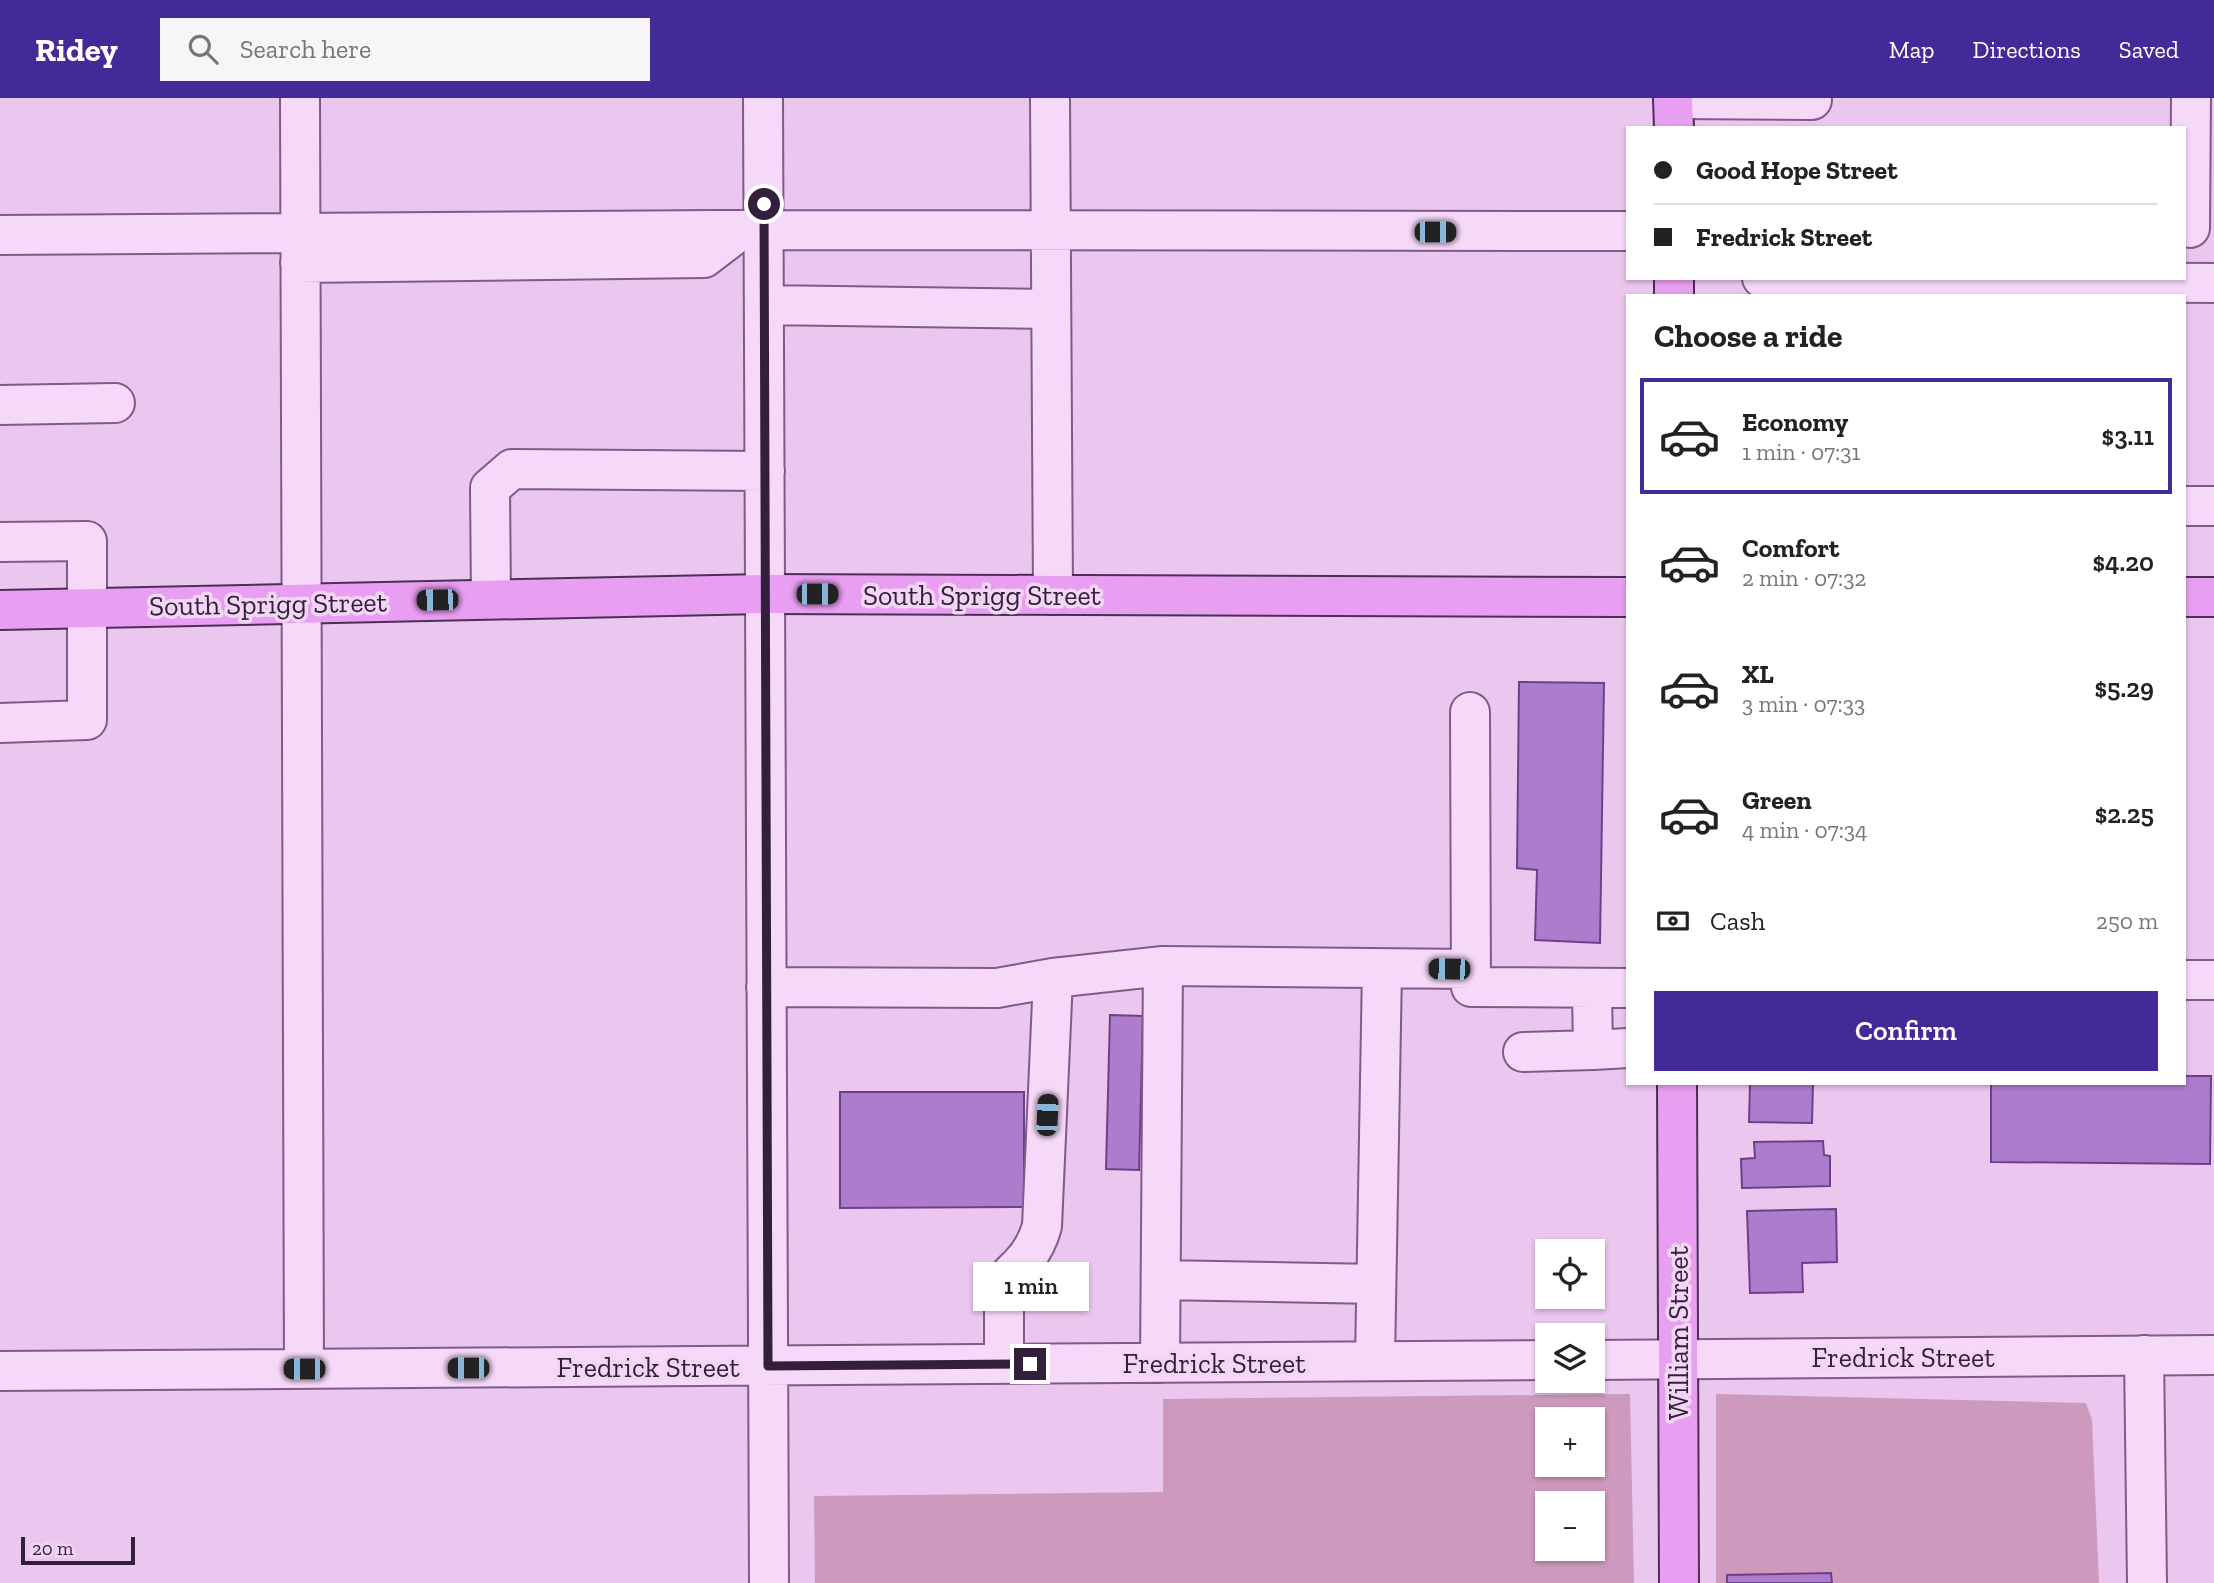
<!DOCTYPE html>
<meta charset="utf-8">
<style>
body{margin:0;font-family:"Zilla Slab",serif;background:#f6f6f6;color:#222;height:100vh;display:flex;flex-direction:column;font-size:26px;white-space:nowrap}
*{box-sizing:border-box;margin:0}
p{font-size:23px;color:#767676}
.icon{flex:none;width:38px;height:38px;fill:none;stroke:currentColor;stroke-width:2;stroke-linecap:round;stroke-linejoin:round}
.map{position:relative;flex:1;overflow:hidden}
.sheet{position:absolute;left:1626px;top:196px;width:560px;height:791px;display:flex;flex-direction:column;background:#fff;border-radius:0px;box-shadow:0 2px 5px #0004}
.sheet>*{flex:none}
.top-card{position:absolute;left:1626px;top:28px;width:560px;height:154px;border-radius:0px;box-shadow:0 2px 5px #0004;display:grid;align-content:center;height:154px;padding:0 28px;background:#fff}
.buttons{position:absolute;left:1535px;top:1141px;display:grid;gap:14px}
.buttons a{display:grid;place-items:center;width:70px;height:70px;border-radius:0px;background:#fff;box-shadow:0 2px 5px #0004;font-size:35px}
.scale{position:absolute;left:21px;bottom:18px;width:114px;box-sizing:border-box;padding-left:7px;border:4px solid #321f3a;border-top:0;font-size:19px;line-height:24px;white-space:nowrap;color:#321f3a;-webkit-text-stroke:5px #f3d5f6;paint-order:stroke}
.end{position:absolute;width:32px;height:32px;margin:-16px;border:9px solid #321f3a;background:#fff;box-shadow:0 0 0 4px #fff}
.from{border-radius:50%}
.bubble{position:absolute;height:49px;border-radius:0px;background:#fff;box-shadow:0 2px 5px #0004;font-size:23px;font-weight:600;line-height:49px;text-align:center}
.car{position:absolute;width:21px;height:42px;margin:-21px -10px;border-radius:9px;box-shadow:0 0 5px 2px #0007;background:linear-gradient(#222 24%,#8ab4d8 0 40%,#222 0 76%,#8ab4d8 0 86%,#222 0)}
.top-card b{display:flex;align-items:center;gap:24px;height:66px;font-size:26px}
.top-card b+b{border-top:2px solid #e0e0e0}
.top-card i{width:18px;height:18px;background:#222}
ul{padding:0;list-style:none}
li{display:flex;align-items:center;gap:21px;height:116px;margin:0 14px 10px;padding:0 14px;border:4px solid transparent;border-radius:0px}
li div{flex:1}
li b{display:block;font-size:26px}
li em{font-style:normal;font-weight:600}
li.on{border-color:#422b98}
li>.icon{width:63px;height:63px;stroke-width:1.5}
h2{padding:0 28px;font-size:32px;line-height:84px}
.pay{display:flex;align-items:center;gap:18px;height:77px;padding:0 28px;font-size:26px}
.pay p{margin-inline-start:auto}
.primary-button{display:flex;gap:14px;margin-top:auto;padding:14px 28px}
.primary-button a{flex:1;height:80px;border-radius:0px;background:#422b98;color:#fff;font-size:28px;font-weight:600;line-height:80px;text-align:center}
header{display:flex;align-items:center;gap:42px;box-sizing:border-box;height:98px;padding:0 35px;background:#422b98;color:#fff}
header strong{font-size:33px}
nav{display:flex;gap:38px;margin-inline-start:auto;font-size:24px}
.search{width:490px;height:63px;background:#f6f6f6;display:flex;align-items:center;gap:18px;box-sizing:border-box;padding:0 24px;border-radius:0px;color:#767676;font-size:26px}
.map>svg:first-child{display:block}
.green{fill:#cd99bc;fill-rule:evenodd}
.building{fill:#ae7ccc;stroke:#6c4189;stroke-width:2}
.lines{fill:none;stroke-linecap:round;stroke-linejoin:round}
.minor-casing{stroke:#7e5b89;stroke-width:42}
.major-casing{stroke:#4a2f57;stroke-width:42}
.minor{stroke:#f6d9f9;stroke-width:38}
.major{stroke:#e89ef1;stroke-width:38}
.route{stroke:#321f3a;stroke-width:9}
.labels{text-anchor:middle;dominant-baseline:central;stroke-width:7;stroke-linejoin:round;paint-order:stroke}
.street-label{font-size:28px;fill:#321f3a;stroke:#f3d5f6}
</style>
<header>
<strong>Ridey</strong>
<div class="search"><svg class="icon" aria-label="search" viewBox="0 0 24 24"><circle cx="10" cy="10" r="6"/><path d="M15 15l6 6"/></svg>Search here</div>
<nav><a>Map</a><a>Directions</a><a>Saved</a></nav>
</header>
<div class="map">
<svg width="2214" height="1485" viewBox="0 0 2214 1485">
<rect width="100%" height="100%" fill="#ebc6ee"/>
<path class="green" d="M1630,1296l4,189h-819l-1,-87 349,-4v-93zM1547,1321h45v46h-45zM1547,1405h45v46h-45z
M1716,1296l370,9 6,17 7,163h-383z"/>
<path class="building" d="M1519,584l85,1 -4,260 -65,-3 2,-70 -20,-2z
M1110,917l33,1 -4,154 -33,-1z
M2184,978h27l-1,88 -219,-2v-79h193z
M1750,985h63l-1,40 -63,-1z
M840,994h184v115l-184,1z
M1823,1043l1,14 6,1v30l-88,2 -1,-29 14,-1 -1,-16z
M1836,1111l1,53 -35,1 1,29 -53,1 -3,-82z
M1831,1475l1,10h-105v-8z"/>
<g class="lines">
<defs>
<path id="minor" d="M300,0l4,1271
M763,0l6,1485
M1050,0l3,497
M1673,1l139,1
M2190,130l1,-130
M0,137l715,-5 913,1
M300,165l404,-5 34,-26
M1762,180l169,3 283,2
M764,207l286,4
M0,307l115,-2
M2184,408h30
M0,444l87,-1v179l-87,3
M491,501l-1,-111 22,-19 253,2
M1470,614l1,275 157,1
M2184,882h30
M766,889l231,1 56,-10 110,-12 308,3
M1593,952l35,-2
M1523,954l70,-2 -1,-62
M1161,1182l215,4
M2144,1257l3,228
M1592,1262l622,-5
M1375,1263l7,-392
M1160,1265l3,-397
M1004,1266v-81c5,-8 9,-11 15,-17 12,-12 19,-25 23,-40l11,-248
M0,1273l1547,-11"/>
<path id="major" d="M1673,0l1,30
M1674,180v18
M2184,499h30
M0,512l765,-16 863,3
M1677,985l2,500"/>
</defs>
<use href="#minor" class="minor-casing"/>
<use href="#major" class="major-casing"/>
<use href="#minor" class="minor"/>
<use href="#major" class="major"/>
</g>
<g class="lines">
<path class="route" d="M764,106l4,1162 262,-2"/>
</g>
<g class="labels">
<g class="street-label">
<text x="982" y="497">South Sprigg Street</text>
<text transform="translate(268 506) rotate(-1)">South Sprigg Street</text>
<text transform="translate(1678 1235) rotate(-90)">William Street</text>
<text x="1903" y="1259">Fredrick Street</text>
<text x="1214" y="1265">Fredrick Street</text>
<text x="648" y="1269">Fredrick Street</text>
</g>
</g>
</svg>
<div class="buttons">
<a><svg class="icon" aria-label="locate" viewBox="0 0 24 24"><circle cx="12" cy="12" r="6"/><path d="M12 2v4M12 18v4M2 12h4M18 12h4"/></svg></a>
<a><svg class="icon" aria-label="layers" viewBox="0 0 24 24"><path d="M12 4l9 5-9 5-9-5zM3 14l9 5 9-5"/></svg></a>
<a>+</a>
<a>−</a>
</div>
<div class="scale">20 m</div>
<i class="end from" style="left:764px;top:106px"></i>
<i class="end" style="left:1030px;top:1266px"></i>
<div class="bubble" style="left:973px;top:1164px;width:116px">1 min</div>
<i class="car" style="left:1435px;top:134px;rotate:90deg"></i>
<i class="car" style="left:817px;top:496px;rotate:90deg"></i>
<i class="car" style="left:437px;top:502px;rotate:269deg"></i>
<i class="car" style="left:1449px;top:871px;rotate:271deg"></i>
<i class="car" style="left:1047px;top:1017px;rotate:3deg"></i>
<i class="car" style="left:468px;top:1270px;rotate:270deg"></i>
<i class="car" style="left:304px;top:1271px;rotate:270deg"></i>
<div class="top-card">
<b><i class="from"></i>Good Hope Street</b>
<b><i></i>Fredrick Street</b>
</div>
<section class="sheet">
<h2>Choose a ride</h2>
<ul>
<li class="on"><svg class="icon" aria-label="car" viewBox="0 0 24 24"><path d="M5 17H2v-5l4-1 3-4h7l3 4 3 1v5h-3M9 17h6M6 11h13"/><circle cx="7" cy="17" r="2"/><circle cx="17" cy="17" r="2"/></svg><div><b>Economy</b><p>1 min · 07:31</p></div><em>$3.11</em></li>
<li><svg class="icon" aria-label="car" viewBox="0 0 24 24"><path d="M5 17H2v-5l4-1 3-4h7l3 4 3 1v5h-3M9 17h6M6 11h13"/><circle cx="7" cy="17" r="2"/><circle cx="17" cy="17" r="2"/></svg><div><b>Comfort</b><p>2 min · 07:32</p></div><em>$4.20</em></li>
<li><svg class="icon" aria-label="car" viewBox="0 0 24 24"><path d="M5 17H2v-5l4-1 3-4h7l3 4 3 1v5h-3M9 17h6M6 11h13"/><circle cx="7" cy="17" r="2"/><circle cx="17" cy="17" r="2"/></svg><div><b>XL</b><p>3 min · 07:33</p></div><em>$5.29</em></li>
<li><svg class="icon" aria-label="car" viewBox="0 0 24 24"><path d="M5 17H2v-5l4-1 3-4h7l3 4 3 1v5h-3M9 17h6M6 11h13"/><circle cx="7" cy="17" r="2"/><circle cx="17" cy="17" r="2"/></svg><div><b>Green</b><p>4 min · 07:34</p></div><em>$2.25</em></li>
</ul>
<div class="pay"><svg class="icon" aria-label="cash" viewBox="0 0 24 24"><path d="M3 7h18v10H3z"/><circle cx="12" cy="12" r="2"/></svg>Cash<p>250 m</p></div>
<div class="primary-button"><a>Confirm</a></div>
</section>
</div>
